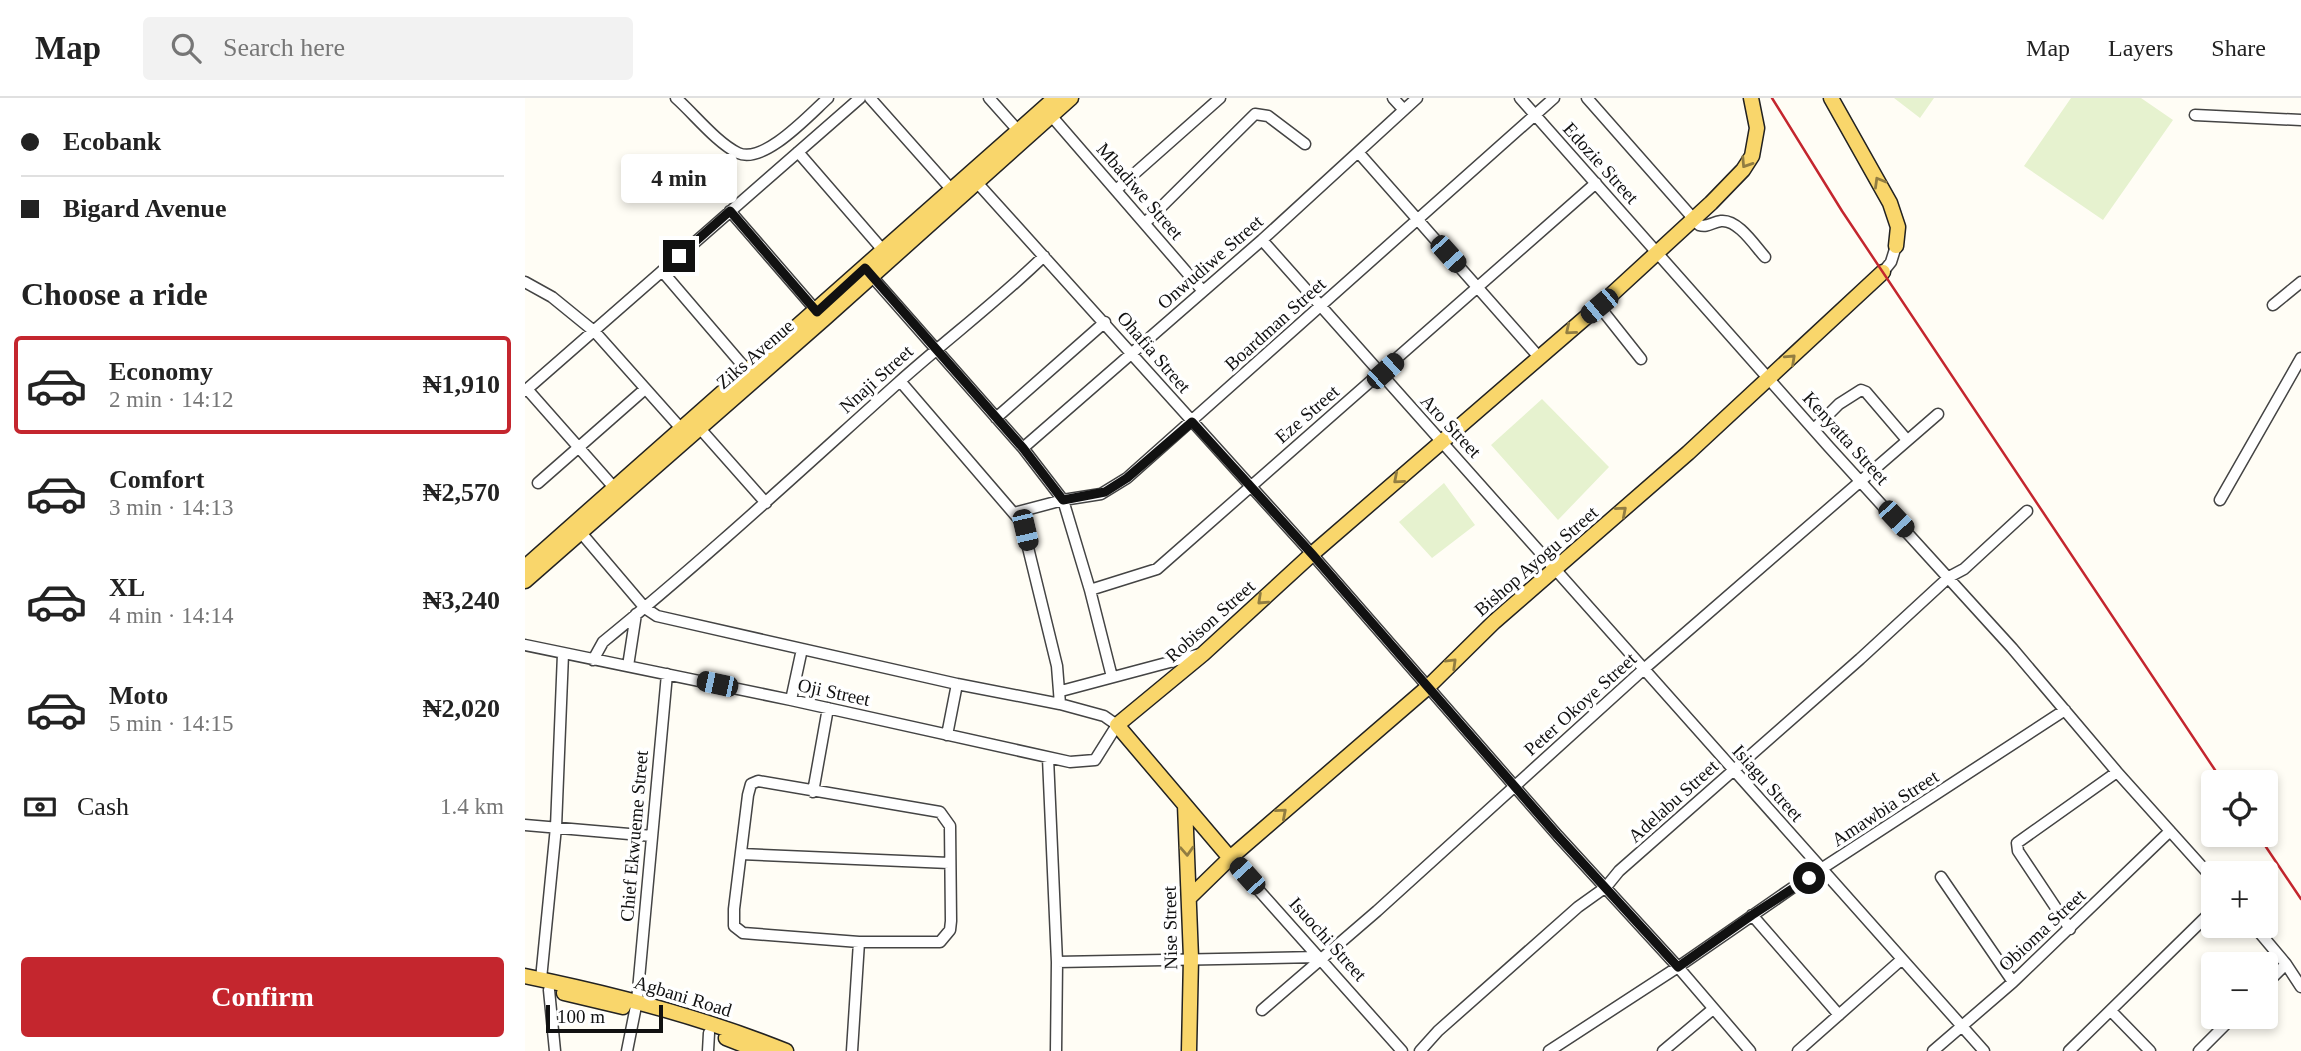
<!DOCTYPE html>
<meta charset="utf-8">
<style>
body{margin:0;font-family:"Times New Roman",serif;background:#f2f2f2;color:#222;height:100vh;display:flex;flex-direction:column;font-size:26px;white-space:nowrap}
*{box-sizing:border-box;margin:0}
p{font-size:23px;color:#767676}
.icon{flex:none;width:38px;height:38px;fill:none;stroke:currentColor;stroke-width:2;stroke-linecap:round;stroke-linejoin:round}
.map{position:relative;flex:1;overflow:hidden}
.side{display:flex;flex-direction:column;background:#fff;width:525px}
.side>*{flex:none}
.banner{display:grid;align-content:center;height:154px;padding:0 21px;background:#fff}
.buttons{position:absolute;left:1676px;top:672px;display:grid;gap:14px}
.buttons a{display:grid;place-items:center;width:77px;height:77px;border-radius:7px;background:#fff;box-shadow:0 4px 10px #0003;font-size:35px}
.scale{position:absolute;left:21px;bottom:18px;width:117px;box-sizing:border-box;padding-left:7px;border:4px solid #111;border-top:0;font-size:19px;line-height:24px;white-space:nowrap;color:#111;-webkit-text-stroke:5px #fff;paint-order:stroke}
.end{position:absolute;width:32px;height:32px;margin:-16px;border:9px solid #111;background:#fff;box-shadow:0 0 0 4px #fff}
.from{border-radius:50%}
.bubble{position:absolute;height:49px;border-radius:7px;background:#fff;box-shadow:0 4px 10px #0003;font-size:23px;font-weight:700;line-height:49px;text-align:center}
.car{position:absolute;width:21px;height:42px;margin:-21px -10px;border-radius:9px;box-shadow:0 0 5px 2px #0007;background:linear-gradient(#222 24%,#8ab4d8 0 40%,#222 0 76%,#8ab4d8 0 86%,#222 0)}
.banner b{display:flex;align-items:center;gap:24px;height:66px;font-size:26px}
.banner b+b{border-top:2px solid #e0e0e0}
.banner i{width:18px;height:18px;background:#222}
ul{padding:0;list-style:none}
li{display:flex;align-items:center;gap:21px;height:98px;margin:0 14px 10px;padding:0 7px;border:4px solid transparent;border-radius:7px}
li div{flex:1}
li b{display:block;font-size:26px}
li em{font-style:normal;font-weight:700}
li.selected{border-color:#c4262e}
li>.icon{width:63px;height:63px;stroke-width:1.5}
h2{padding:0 21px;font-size:32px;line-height:84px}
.pay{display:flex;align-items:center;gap:18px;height:77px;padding:0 21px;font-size:26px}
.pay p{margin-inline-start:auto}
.cta{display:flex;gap:14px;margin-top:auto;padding:14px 21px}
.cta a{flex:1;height:80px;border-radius:7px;background:#c4262e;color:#fff;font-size:28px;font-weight:700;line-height:80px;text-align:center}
header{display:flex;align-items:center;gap:42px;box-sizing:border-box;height:98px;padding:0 35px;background:#fff;border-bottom:2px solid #e0e0e0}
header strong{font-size:33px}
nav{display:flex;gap:38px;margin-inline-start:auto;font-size:24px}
.search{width:490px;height:63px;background:#f2f2f2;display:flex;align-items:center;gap:18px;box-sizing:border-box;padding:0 24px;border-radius:7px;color:#767676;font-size:26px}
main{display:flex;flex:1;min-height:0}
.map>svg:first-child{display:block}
.pitch{fill:#e6f2cf}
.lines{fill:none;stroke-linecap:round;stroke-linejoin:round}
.minor-casing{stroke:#444;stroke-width:13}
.major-casing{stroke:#222;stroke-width:17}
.minor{stroke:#fff;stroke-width:10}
.major{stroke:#f9d66b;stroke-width:14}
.rail{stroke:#c4262e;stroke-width:2.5}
.oneway{stroke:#917d42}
.route{stroke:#111;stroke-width:9}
.labels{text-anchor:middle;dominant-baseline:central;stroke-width:7;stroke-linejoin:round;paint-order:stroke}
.street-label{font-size:19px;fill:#111;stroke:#fff}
</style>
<header>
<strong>Map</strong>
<div class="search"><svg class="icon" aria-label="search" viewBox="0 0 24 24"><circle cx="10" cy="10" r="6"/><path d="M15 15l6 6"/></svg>Search here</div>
<nav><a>Map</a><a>Layers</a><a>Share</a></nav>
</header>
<main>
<section class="side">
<div class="banner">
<b><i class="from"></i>Ecobank</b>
<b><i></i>Bigard Avenue</b>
</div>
<h2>Choose a ride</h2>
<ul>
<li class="selected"><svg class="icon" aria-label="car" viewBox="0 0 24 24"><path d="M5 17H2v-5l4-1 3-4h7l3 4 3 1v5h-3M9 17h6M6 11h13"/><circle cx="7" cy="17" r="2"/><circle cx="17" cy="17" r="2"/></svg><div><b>Economy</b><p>2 min · 14:12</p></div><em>₦1,910</em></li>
<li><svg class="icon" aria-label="car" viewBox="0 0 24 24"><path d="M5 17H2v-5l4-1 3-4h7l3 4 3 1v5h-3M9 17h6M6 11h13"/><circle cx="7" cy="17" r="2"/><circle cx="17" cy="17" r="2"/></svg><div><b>Comfort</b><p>3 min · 14:13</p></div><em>₦2,570</em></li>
<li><svg class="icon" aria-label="car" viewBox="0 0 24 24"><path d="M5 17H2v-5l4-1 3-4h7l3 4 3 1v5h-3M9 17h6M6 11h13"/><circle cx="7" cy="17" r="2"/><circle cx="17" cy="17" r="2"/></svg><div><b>XL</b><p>4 min · 14:14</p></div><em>₦3,240</em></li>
<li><svg class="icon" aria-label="car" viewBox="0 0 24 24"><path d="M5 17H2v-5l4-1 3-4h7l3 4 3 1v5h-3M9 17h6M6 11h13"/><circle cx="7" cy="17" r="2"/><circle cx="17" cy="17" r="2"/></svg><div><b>Moto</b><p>5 min · 14:15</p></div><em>₦2,020</em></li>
</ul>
<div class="pay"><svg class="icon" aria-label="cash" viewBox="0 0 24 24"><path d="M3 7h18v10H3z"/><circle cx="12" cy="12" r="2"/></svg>Cash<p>1.4 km</p></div>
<div class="cta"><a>Confirm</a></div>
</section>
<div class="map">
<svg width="1776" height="953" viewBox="0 0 1776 953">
<rect width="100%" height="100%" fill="#fffdf5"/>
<path class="pitch" d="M1369,0h40l-14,20z
M1546,0h70l32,22 -70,100 -79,-54z
M1017,301l67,68 -51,53 -67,-75z
M919,385l31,42 -43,33 -33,-36z"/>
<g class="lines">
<defs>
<path id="minor" d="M151,0c18,16 41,45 62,55 26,12 72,-39 90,-55
M345,0l81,91
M464,0l33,37
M868,0l11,12
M995,0l309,349 183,201 105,124 97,108
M1062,0l112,127c9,3 13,-3 22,-4 17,-2 34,25 44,36
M523,14l154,178
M1670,17l106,5
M273,54l90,104
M833,54l180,204
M447,79l340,377 246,282 120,131 72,84
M591,92l104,-92
M205,113l90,104
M620,125l110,-109 13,2 37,28
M737,142l722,811
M137,173l89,104
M343,174l155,176 40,52 27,90 22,87
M1358,174l8,-10 5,-16
M0,184l27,15 43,35 90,101
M1748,207l28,-23
M1074,208l42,53
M375,283l122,142 35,143 3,38
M2,291l91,103
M0,293l335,-293
M471,320l109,-96
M171,326l70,79
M1289,331l25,-25 22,-14 5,2 41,48
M498,350l239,-208 155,-142
M13,385l107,-94
M1695,402l81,-142
M489,415l49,-13 38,-6 26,-16 427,-380
M565,492l67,-21 439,-386
M0,547l266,55 279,62 25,-2 22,-35 -13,-9 -44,-12 -103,-20 -300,-68 -12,-8 -68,-80
M68,562l10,-18c102,-83 198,-172 296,-260 48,-43 99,-81 145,-126
M103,568l8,-52
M536,593l139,-37
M266,602l11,-51
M422,637l10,-51
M523,660l9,204 -1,89
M233,683l182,31 10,14 1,95 -1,9 -10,12h-81l-116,-9 -9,-7v-17l14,-114 3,-11z
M288,694l15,-84
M0,727l127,11
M216,756l208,9
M705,760l172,193
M1416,779l72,105
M1227,817l87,100
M1729,828l32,38 15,23
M1545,831l-52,-78 -1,-8 100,-71
M532,864l261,-5
M16,881l15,-152 7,-173
M1741,886l20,-20
M24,892l6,61
M737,912l115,-99 268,-243 293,-254
M1587,914l38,39
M102,953l10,-50 30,-327
M183,953l1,-18
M327,953l7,-109
M895,953l18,-20 140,-124 28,-20 13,-16 241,-212 89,-82 15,-8 63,-58
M1024,953l129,-84 117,-81 270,-176
M1138,953l50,-42
M1273,953l103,-91
M1408,953l80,-69 157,-151
M1544,953l145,-142
M1674,953l34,-34"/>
<path id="major" d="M1306,0l59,105 8,24 -2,19
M0,469l530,-469
M0,483l299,-262 247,-221
M660,707l6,153 -2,93
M705,760l-113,-133 86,-71 109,-100 287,-248 112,-103 32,-33 9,-14 5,-28 -6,-30
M665,799l40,-39 198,-171 66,-65 194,-169 195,-181
M0,878c89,18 177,41 261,75
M39,895l59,14
M201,940l33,13"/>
</defs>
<use href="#minor" class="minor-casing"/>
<use href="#major" class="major-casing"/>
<use href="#minor" class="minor"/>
<use href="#major" class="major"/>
<path class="rail" d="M1247,0l70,113 381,571
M1733,737l43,64"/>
</g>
<defs><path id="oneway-chevron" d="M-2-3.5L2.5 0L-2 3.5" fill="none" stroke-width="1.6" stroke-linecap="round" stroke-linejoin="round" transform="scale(1.75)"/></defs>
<g class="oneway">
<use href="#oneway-chevron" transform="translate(1221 65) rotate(123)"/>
<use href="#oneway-chevron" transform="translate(1354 84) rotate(-120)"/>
<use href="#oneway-chevron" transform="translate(1045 232) rotate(140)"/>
<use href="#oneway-chevron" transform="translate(1266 261) rotate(-43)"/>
<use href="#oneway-chevron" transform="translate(873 381) rotate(139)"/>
<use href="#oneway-chevron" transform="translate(1097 413) rotate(-41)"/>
<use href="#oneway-chevron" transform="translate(737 502) rotate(137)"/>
<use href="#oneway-chevron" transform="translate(927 565) rotate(-44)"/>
<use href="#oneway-chevron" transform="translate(757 715) rotate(-41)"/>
<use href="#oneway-chevron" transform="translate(662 753) rotate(87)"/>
</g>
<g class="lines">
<path class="route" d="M154,158l51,-45 87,101 48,-44 158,180 40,52 42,-8 22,-14 65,-56 120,132 245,281 121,132 74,-52 57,-37"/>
</g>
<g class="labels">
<g class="street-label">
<text transform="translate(1076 65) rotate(48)">Edozie Street</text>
<text transform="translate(615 93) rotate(49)">Mbadiwe Street</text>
<text transform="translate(685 164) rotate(-41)">Onwudiwe Street</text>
<text transform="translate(750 226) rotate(-42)">Boardman Street</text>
<text transform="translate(629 254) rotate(49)">Ohafia Street</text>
<text transform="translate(230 256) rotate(-41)">Ziks Avenue</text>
<text transform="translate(351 281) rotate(-42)">Nnaji Street</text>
<text transform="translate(782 316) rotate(-41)">Eze Street</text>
<text transform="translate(926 328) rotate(47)">Aro Street</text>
<text transform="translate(1321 340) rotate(48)">Kenyatta Street</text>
<text transform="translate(1011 463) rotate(-41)">Bishop Ayogu Street</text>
<text transform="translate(685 523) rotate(-42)">Robison Street</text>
<text transform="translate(309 594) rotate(12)">Oji Street</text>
<text transform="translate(1055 606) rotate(-42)">Peter Okoye Street</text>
<text transform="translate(1243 685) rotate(48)">Isiagu Street</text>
<text transform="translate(1148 703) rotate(-42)">Adelabu Street</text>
<text transform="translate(1360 710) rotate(-33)">Amawbia Street</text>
<text transform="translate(109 738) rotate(-85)">Chief Ekwueme Street</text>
<text transform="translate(645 830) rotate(-91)">Nise Street</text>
<text transform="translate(1517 832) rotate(-43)">Obioma Street</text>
<text transform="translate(803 841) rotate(48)">Isuochi Street</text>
<text transform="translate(158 898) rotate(17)">Agbani Road</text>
</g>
</g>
</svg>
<div class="buttons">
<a><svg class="icon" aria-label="locate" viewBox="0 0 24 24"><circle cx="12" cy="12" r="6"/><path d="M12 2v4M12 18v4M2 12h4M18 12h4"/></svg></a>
<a>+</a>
<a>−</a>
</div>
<div class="scale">100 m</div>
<i class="end from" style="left:1284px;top:780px"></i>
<i class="end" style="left:154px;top:158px"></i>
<div class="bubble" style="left:96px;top:56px;width:116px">4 min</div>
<i class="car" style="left:923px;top:156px;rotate:138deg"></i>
<i class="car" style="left:1074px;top:208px;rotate:230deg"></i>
<i class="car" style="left:860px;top:273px;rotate:48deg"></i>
<i class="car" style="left:1371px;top:421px;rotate:137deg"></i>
<i class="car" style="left:500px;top:432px;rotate:167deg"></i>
<i class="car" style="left:192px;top:586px;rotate:282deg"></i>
<i class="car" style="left:722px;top:778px;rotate:318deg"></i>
</div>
</main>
